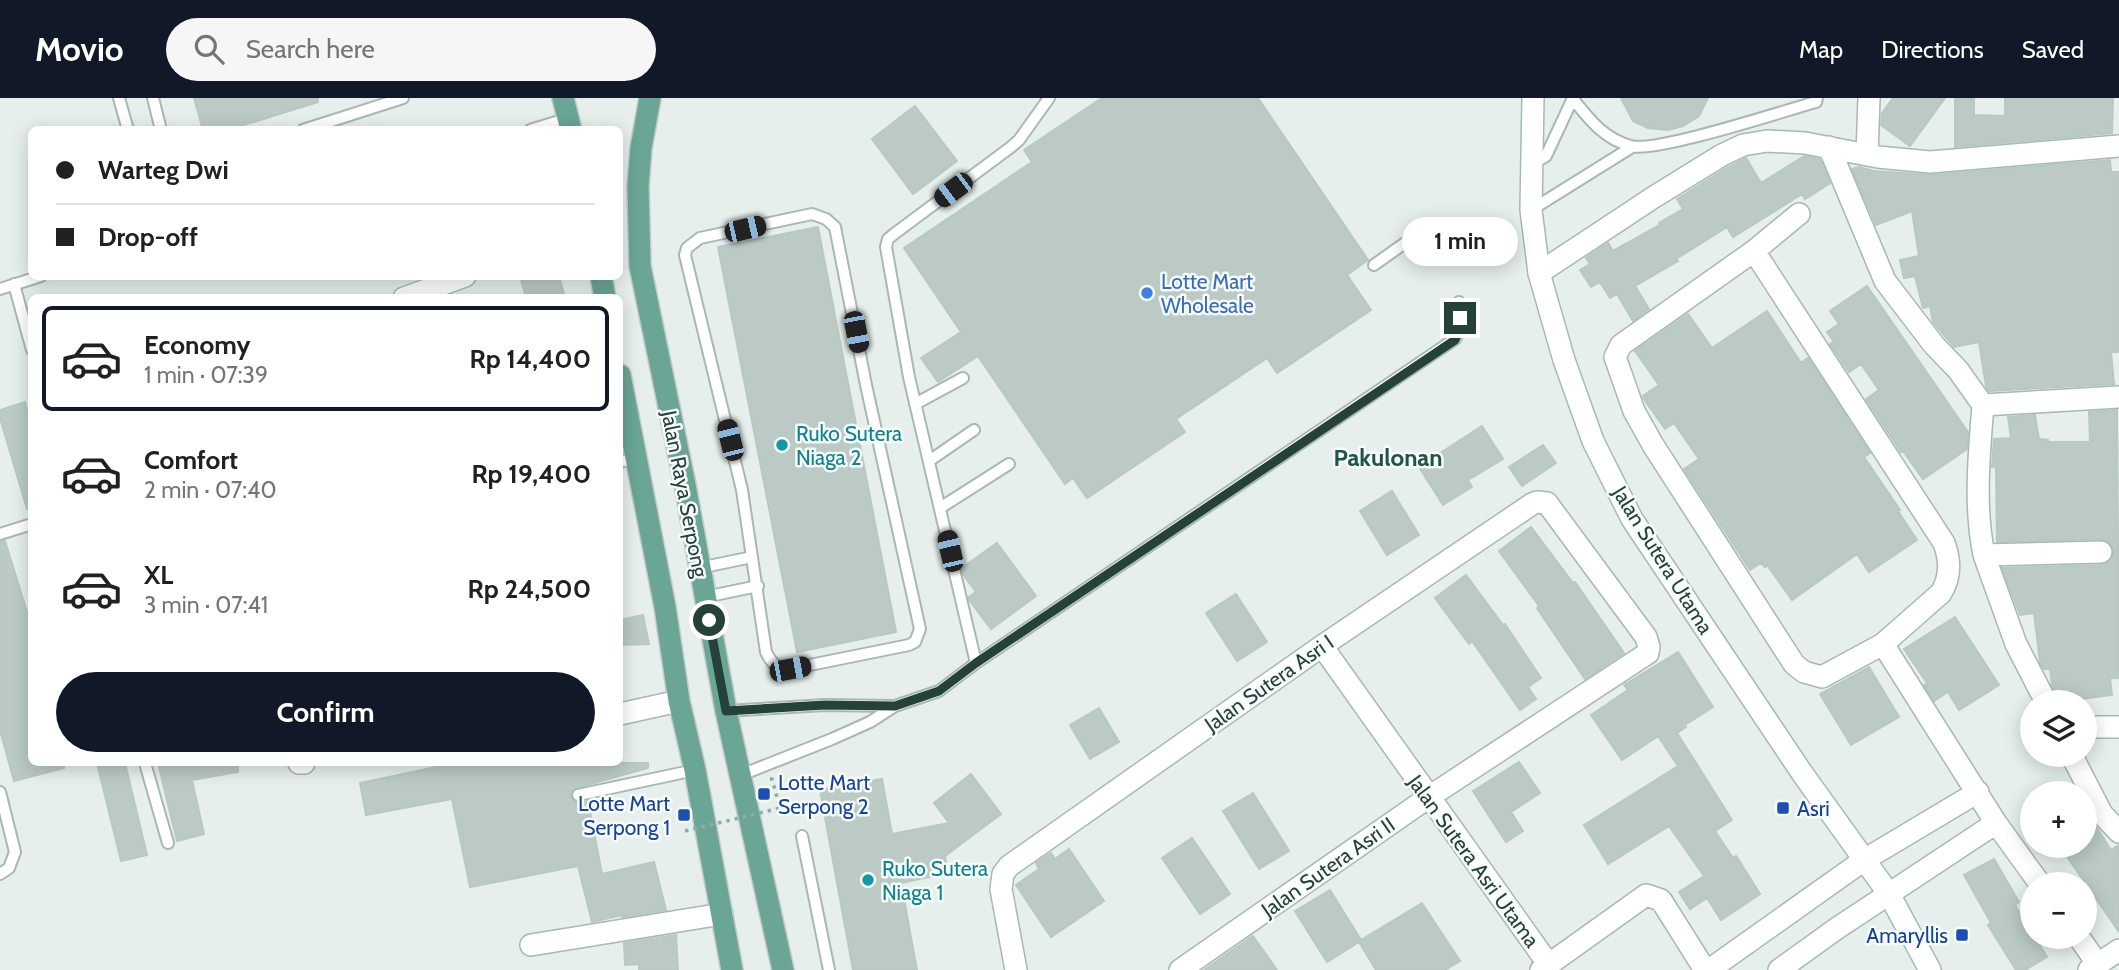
<!DOCTYPE html>
<meta charset="utf-8">
<style>
body{margin:0;font-family:Cabin,sans-serif;background:#f6f6f6;color:#202124;height:100vh;display:flex;flex-direction:column;font-size:26px;white-space:nowrap}
*{box-sizing:border-box;margin:0}
p{font-size:23px;color:#757577}
.icon{flex:none;width:38px;height:38px;fill:none;stroke:currentColor;stroke-width:2;stroke-linecap:round;stroke-linejoin:round}
.map{position:relative;flex:1;overflow:hidden}
.side{position:absolute;left:28px;top:196px;width:595px;height:472px;display:flex;flex-direction:column;background:#fff;border-radius:10px;box-shadow:0 4px 18px #0003}
.side>*{flex:none}
.guide{position:absolute;left:28px;top:28px;width:595px;height:154px;border-radius:10px;box-shadow:0 4px 18px #0003;display:grid;align-content:center;height:154px;padding:0 28px;background:#fff}
.buttons{position:absolute;left:2020px;top:592px;display:grid;gap:14px}
.buttons a{display:grid;place-items:center;width:77px;height:77px;border-radius:50%;background:#fff;box-shadow:0 4px 18px #0003;font-size:35px}
.end{position:absolute;width:32px;height:32px;margin:-16px;border:9px solid #24423a;background:#fff;box-shadow:0 0 0 4px #fff}
.from{border-radius:50%}
.bubble{position:absolute;height:49px;border-radius:24px;background:#fff;box-shadow:0 4px 18px #0003;font-size:23px;font-weight:700;line-height:49px;text-align:center}
.car{position:absolute;width:21px;height:42px;margin:-21px -10px;border-radius:9px;box-shadow:0 0 5px 2px #0007;background:linear-gradient(#222 24%,#8ab4d8 0 40%,#222 0 76%,#8ab4d8 0 86%,#222 0)}
.guide b{display:flex;align-items:center;gap:24px;height:66px;font-size:26px}
.guide b+b{border-top:2px solid #e0e0e0}
.guide i{width:18px;height:18px;background:#202124}
ul{padding:12px 0 0;list-style:none}
li{display:flex;align-items:center;gap:21px;height:105px;margin:0 14px 10px;padding:0 14px;border:4px solid transparent;border-radius:10px}
li div{flex:1}
li b{display:block;font-size:26px}
li em{font-style:normal;font-weight:700}
li.selected{border-color:#111827}
li>.icon{width:63px;height:63px;stroke-width:1.5}
.primary-button{display:flex;gap:14px;margin-top:auto;padding:14px 28px}
.primary-button a{flex:1;height:80px;border-radius:42px;background:#111827;color:#fff;font-size:28px;font-weight:700;line-height:80px;text-align:center}
header{display:flex;align-items:center;gap:42px;box-sizing:border-box;height:98px;padding:0 35px;background:#111827;color:#fff}
header strong{font-size:33px}
nav{display:flex;gap:38px;margin-inline-start:auto;font-size:24px}
.search{width:490px;height:63px;background:#f6f6f6;display:flex;align-items:center;gap:18px;box-sizing:border-box;padding:0 24px;border-radius:38px;color:#757577;font-size:26px}
.map>svg:first-child{display:block}
.building{fill:#bbcac4;stroke:#b8c9c2;stroke-width:2}
.lines{fill:none;stroke-linecap:round;stroke-linejoin:round}
.lane-casing{stroke:#a8b8b2;stroke-width:14}
.street-casing{stroke:#a8b8b2;stroke-width:24}
.secondary-casing{stroke:#a4bbb3;stroke-width:24}
.primary-casing{stroke:#c2cac8;stroke-width:24}
.path{stroke:#86b3a5;stroke-width:3.5;stroke-dasharray:3.5 5;stroke-linecap:butt}
.lane{stroke:#fff;stroke-width:10}
.street{stroke:#fff;stroke-width:21}
.secondary{stroke:#fff;stroke-width:21}
.primary{stroke:#6aa596;stroke-width:21}
.path-bridge{stroke:#86b3a5;stroke-width:3.5;stroke-dasharray:3.5 5;stroke-linecap:butt}
.route{stroke:#24423a;stroke-width:9}
.shop-dot{fill:#3f7fe0;stroke:#f7fbf9;stroke-width:2.5}
.culture-dot{fill:#0f9aa8;stroke:#f7fbf9;stroke-width:2.5}
.transit-dot{fill:#1a4fb4;stroke:#f7fbf9;stroke-width:2.5}
.labels{text-anchor:middle;dominant-baseline:central;stroke-width:5;stroke-linejoin:round;paint-order:stroke}
.shop-label{font-size:21px;fill:#366cbe;stroke:#f7fbf9;text-anchor:start}
.culture-label{font-size:21px;fill:#0d838f;stroke:#f7fbf9;text-anchor:start}
.street-label{font-size:21px;fill:#24423a;stroke:#f7fbf9}
.transit-label{font-size:21px;fill:#164399;stroke:#f7fbf9;text-anchor:start}
.quarter-label{font-size:24px;font-weight:bold;fill:#1f5548;stroke:#f7fbf9}
</style>
<header>
<strong>Movio</strong>
<div class="search"><svg class="icon" aria-label="search" viewBox="0 0 24 24"><circle cx="10" cy="10" r="6"/><path d="M15 15l6 6"/></svg>Search here</div>
<nav><a>Map</a><a>Directions</a><a>Saved</a></nav>
</header>
<div class="map">
<svg width="2119" height="872" viewBox="0 0 2119 872">
<rect width="100%" height="100%" fill="#e6efeb"/>
<path class="building" d="M194,0h124v4l-90,28h-25z
M1102,0h156l110,162 -21,15 24,35 -94,63 -10,-15 -91,61 9,13 -98,66 -14,-20 -8,6 -87,-128 -40,26 -17,-24 40,-26 -57,-84 128,-86 -8,-12z
M1621,0h87l-9,18 -16,10 -15,4 -20,-2 -15,-7z
M1893,0h52l-35,48 -29,-21 1,-12z
M1955,0h19v17l31,1v-18h108l-1,35 -157,14z
M915,8l42,55 -44,33 -41,-55z
M1804,58l16,3 10,24 -25,16 -3,-5 -69,43 -6,-10 -51,32 2,2 -43,25 14,23 -16,12 -16,-27 -7,4 -10,-16 -9,5 -11,-17 10,-6 -4,-6 22,-15 5,8 47,-26 -1,-2 24,-14 -6,-10 51,-32 18,-9 15,25z
M2110,62l1,12h8v180h-8l3,32 -125,7 -3,-5 -7,-44 -25,5 -21,-25 -3,-16 -7,2 -8,-32 -11,2 -4,-18 19,-4 -7,-45 -36,14 -24,-56 7,-2 15,4 57,4z
M818,129l78,405 -99,20 -79,-405z
M520,178h39l6,22h-39z
M1867,188l101,146 -1,17 -44,30 -20,-28 -2,1 -35,-53 13,-9 -18,-26 -12,8 -19,-28 4,-2 -7,-10 12,-8 -9,-13z
M1767,213l34,52 7,-5 62,95 -6,4 36,53 -2,1 19,29 -48,32 -12,-18 -65,46 -25,-35 -2,2 -4,-4 -11,7 -66,-101 15,-10 -25,-36 -9,6 -21,-30 -1,-3 16,-11 -24,-34 53,-37 24,34z
M25,304l7,23v84h-5l-27,-91v-8z
M2117,312l2,268h-9l2,17 -53,7 -7,-17 -2,-16h-6l-4,-6 -6,-50 -14,2 -18,-47 99,-3 11,-6 2,-8 -6,-10 -7,-2 -104,3 -1,-76 -4,1 2,-28 17,-1 -3,-21 27,-2 4,24 9,1v2h42l-1,-30z
M1482,328l21,33 -35,21 4,7 -29,18 -24,-38z
M1543,347l13,18 -34,23 -13,-19z
M1392,393l27,44 -32,20 -27,-44z
M1531,429l42,56 2,-1 49,71 -39,26 -48,-71 2,-2 -40,-55z
M5,443l27,87v135h31l1,5 -50,13 -14,-51v-188z
M997,445l39,53 -45,33 -22,-29v-3l7,-5 -13,-18 -1,-6z
M1466,477l37,50 2,-1 36,54 -13,9 8,12 -16,11 -48,-69 -3,3 -34,-46z
M1236,496l31,48 -30,19 -31,-48z
M643,517l6,29 -29,1v-25z
M1955,519l44,68 -40,25 -11,-18 -14,9 -10,-16 3,-2 -23,-34z
M1678,554l35,55 -28,18 1,2 -9,6 55,87 -17,11 18,27 3,-2 24,38 -39,26 -14,-22 -17,11 -11,-17 25,-16 -35,-50 -61,38 -24,-39 94,-59 -20,-30 -36,24 -31,-45 37,-25 -4,-5z
M1869,569l30,50 -48,28 -31,-51z
M1099,610l20,34 -29,17 -20,-34z
M1519,664l21,31 -29,19 12,19 -17,11 -33,-51z
M97,665h28l22,92 -26,6z
M158,665h80v9l-46,8 12,54 -27,7z
M455,665h193v5l-72,20 -6,8 6,7 12,-2 14,73 52,-12 12,48 -44,7v-2l-30,7 -14,-56 -108,21 -18,-88 -86,16 -6,-32z
M971,676l30,40 -56,42 3,17 -47,10 16,87h-64l-33,-180 62,-11 10,55 57,-11 -15,-20z
M1253,695l36,58 -30,18 -36,-58z
M2084,710l27,42 8,-5v87l-60,-87h25z
M1192,740l38,56 -30,20 -38,-56z
M1069,751l35,52 -53,36 -35,-52 23,-16 -3,-6 15,-10 4,6z
M1994,761l25,43 -4,3 17,27v4h2l13,21 -22,13h-9l-28,-45 3,-2 -27,-48z
M1330,792l31,50 61,-37 38,58 -15,9h-69l-17,-28 -32,20 -32,-51z
M676,837l2,35h-39v-6l-14,1 -1,-22z
M1253,838l24,34h-73z"/>
<g class="lines">
<defs>
<path id="lane" d="M119,0l9,32
M153,0l8,32
M1573,1c16,20 31,40 58,47 25,7 152,-35 185,-44l1,-4
M303,32l100,-32
M530,32l39,-12
M1531,67l15,-9 27,-58
M1531,112l101,-63
M812,116l14,5 9,8 31,158 54,244 -5,13 -6,3 -119,24c-14,-1 -18,-5 -24,-17l-24,-162 -57,-235 2,-7 13,-10z
M1374,167l38,-27 46,-9
M14,186l18,66
M0,191l41,-13
M915,306l48,-26
M929,363l45,-31
M620,364l16,-4
M940,410l69,-44
M0,436l32,-10
M699,470l53,-11
M705,499l53,-11
M976,565l-67,-286 -23,-130 2,-8 6,-5 117,-87 8,-7 30,-42
M726,613l99,-6 70,1
M145,665l23,80
M741,677l91,-36 38,-17 25,-16 44,-15 37,-28 479,-324 4,-8v-29
M0,694l15,60 -6,16 -9,6
M578,697l117,-25
M802,738l27,134"/>
<path id="street" d="M1829,49l56,134 49,64 24,25 25,35 136,-8
M1867,57l2,-57
M1754,153l190,292c6,16 7,34 -3,50l-58,51 -61,33 -18,-5 -10,-8 -141,-219 -19,-34 -19,-54 6,-12 133,-94 45,-37
M1539,175l115,-76 68,-42 21,-10 24,-4 38,2 73,14 52,5 189,-16
M404,200l61,-22
M1983,307c-4,50 -9,101 1,150l117,-3
M1984,457l32,89 30,58
M1883,546l113,179 44,61
M1322,548l227,319
M620,616l59,-13
M2084,629h35
M2071,656l31,60 17,18
M299,665h5
M2078,838l19,27
M531,847l191,-31
M1016,872l-15,-81 2,-15 6,-8 313,-220 210,-142 5,-2 10,1 99,134 3,10 -1,6 -219,144 -249,173
M1541,872l105,-75 15,5 44,70
M1709,872l155,-110 114,-68
M1779,872l57,-41 160,-106
M2089,872l30,-20"/>
<path id="secondary" d="M1533,0l-2,112 8,63 25,87 29,81 39,78 170,254 87,121 41,76"/>
<path id="primary" d="M563,0l8,32
M650,0l-9,50 -3,38 2,80 45,219 41,226 57,259
M601,178l4,22
M620,277l45,232 14,94 16,69 37,200"/>
</defs>
<use href="#lane" class="lane-casing"/>
<use href="#street" class="street-casing"/>
<use href="#secondary" class="secondary-casing"/>
<use href="#primary" class="primary-casing"/>
<path class="path" d="M770,681h2l8,29"/>
<use href="#lane" class="lane"/>
<use href="#street" class="street"/>
<use href="#secondary" class="secondary"/>
<use href="#primary" class="primary"/>
<path class="path-bridge" d="M685,733l95,-23"/>
</g>
<g class="lines">
<path class="route" d="M709,522l17,91 99,-6 70,1 44,-15 37,-28 479,-323 4,-9 1,-13"/>
</g>
<circle class="shop-dot" cx="1147" cy="195" r="7"/>
<g class="culture-dot">
<circle cx="782" cy="347" r="7"/>
<circle cx="868" cy="782" r="7"/>
</g>
<g class="transit-dot">
<rect x="757" y="689" width="14" height="14" rx="3.5"/>
<rect x="1776" y="703" width="14" height="14" rx="3.5"/>
<rect x="677" y="710" width="14" height="14" rx="3.5"/>
<rect x="1955" y="830" width="14" height="14" rx="3.5"/>
</g>
<g class="labels">
<g class="shop-label">
<text x="1161" y="183">Lotte Mart<tspan x="1161" dy="24">Wholesale</tspan></text>
</g>
<g class="culture-label">
<text x="796" y="335">Ruko Sutera<tspan x="796" dy="24">Niaga 2</tspan></text>
<text x="882" y="770">Ruko Sutera<tspan x="882" dy="24">Niaga 1</tspan></text>
</g>
<g class="street-label">
<text transform="translate(685 396) rotate(79)">Jalan Raya Serpong</text>
<text transform="translate(1663 462) rotate(58)">Jalan Sutera Utama</text>
<text transform="translate(1269 585) rotate(-35)">Jalan Sutera Asri I</text>
<text transform="translate(1474 763) rotate(54)">Jalan Sutera Asri Utama</text>
<text transform="translate(1328 769) rotate(-35)">Jalan Sutera Asri II</text>
</g>
<g class="transit-label">
<text x="778" y="684">Lotte Mart<tspan x="778" dy="24">Serpong 2</tspan></text>
<text x="670" y="705" text-anchor="end">Lotte Mart<tspan x="670" dy="24">Serpong 1</tspan></text>
<text x="1797" y="710">Asri</text>
<text x="1948" y="837" text-anchor="end">Amaryllis</text>
</g>
<g class="quarter-label">
<text x="1388" y="359">Pakulonan</text>
</g>
</g>
</svg>
<div class="buttons">
<a><svg class="icon" aria-label="layers" viewBox="0 0 24 24"><path d="M12 4l9 5-9 5-9-5zM3 14l9 5 9-5"/></svg></a>
<a>+</a>
<a>−</a>
</div>
<i class="end from" style="left:709px;top:522px"></i>
<i class="end" style="left:1460px;top:220px"></i>
<div class="bubble" style="left:1402px;top:119px;width:116px">1 min</div>
<i class="car" style="left:953px;top:92px;rotate:233deg"></i>
<i class="car" style="left:745px;top:131px;rotate:77deg"></i>
<i class="car" style="left:856px;top:234px;rotate:169deg"></i>
<i class="car" style="left:730px;top:342px;rotate:346deg"></i>
<i class="car" style="left:950px;top:453px;rotate:347deg"></i>
<i class="car" style="left:790px;top:571px;rotate:79deg"></i>
<div class="guide">
<b><i class="from"></i>Warteg Dwi</b>
<b><i></i>Drop-off</b>
</div>
<section class="side">
<ul>
<li class="selected"><svg class="icon" aria-label="car" viewBox="0 0 24 24"><path d="M5 17H2v-5l4-1 3-4h7l3 4 3 1v5h-3M9 17h6M6 11h13"/><circle cx="7" cy="17" r="2"/><circle cx="17" cy="17" r="2"/></svg><div><b>Economy</b><p>1 min · 07:39</p></div><em>Rp 14,400</em></li>
<li><svg class="icon" aria-label="car" viewBox="0 0 24 24"><path d="M5 17H2v-5l4-1 3-4h7l3 4 3 1v5h-3M9 17h6M6 11h13"/><circle cx="7" cy="17" r="2"/><circle cx="17" cy="17" r="2"/></svg><div><b>Comfort</b><p>2 min · 07:40</p></div><em>Rp 19,400</em></li>
<li><svg class="icon" aria-label="car" viewBox="0 0 24 24"><path d="M5 17H2v-5l4-1 3-4h7l3 4 3 1v5h-3M9 17h6M6 11h13"/><circle cx="7" cy="17" r="2"/><circle cx="17" cy="17" r="2"/></svg><div><b>XL</b><p>3 min · 07:41</p></div><em>Rp 24,500</em></li>
</ul>
<div class="primary-button"><a>Confirm</a></div>
</section>
</div>
